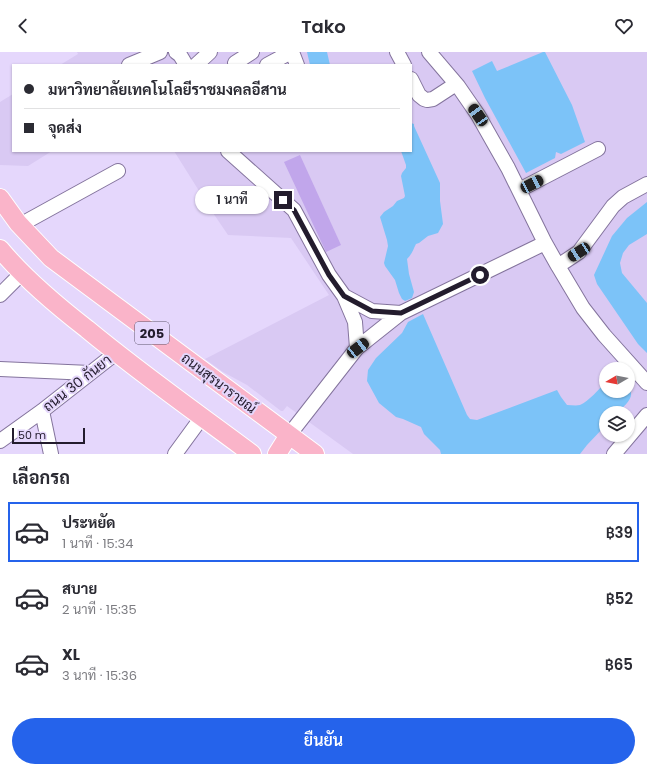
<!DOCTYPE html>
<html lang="th">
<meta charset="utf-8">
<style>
body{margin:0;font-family:Poppins,Sarabun,sans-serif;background:#f2f2f3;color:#2b2b33;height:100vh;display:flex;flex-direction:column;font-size:15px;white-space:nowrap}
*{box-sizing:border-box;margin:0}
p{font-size:13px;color:#7c7c81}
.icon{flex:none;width:22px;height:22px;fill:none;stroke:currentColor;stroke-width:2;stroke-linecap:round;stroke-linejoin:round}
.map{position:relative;height:402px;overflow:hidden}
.drawer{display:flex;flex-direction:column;background:#fff;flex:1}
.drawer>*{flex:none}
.top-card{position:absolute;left:12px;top:12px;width:400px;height:88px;border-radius:0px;box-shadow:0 1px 3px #0004;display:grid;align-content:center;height:88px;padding:0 12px;background:#fff}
.needle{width:26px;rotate:260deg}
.buttons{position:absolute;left:599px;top:310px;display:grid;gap:8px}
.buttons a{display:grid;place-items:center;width:36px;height:36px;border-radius:50%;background:#fff;box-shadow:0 1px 3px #0004;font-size:20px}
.scale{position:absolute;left:12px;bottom:10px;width:73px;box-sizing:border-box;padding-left:4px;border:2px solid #231c2d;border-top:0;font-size:11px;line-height:14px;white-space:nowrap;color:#231c2d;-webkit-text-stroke:3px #e5d7fc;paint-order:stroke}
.end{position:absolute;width:18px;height:18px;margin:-9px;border:5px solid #231c2d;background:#fff;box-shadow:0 0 0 2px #fff}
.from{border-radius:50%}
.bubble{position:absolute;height:28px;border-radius:14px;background:#fff;box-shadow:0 1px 3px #0004;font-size:13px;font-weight:600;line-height:28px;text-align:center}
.car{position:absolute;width:12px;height:24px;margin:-12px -6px;border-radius:5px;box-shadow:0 0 3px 1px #0007;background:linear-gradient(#222 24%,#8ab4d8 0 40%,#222 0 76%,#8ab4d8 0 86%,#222 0)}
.top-card b{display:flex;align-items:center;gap:14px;height:38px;font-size:15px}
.top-card b+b{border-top:1px solid #e1e1e2}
.top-card i{width:10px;height:10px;background:#2b2b33}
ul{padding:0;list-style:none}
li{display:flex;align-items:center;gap:12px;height:60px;margin:0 8px 6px;padding:0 4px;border:2px solid transparent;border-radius:0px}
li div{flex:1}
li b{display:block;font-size:15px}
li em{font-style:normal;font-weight:600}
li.current{border-color:#2563eb}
li>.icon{width:36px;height:36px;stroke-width:1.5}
h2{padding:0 12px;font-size:18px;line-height:48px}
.action{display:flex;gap:8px;margin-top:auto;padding:8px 12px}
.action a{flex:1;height:46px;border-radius:24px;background:#2563eb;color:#fff;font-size:16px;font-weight:600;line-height:46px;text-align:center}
header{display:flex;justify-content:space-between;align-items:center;height:52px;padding:0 12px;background:#fff;font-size:18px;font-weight:600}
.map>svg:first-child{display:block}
.built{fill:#d9c9f3;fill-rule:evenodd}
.green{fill:#c1a6eb}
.water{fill:#7cc3f8}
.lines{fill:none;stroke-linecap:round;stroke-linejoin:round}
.minor-casing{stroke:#84749d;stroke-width:16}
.major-casing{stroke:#fff;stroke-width:20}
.minor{stroke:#fff;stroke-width:14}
.major{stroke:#fab4c9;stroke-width:18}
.route{stroke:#231c2d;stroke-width:5}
.labels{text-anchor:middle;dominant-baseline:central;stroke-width:4;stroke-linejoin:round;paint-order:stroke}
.shield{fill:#e5d7fc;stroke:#5d546b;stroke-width:1}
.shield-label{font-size:13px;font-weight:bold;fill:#231c2d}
.street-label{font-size:14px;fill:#231c2d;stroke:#e5d7fc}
</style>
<header><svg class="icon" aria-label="back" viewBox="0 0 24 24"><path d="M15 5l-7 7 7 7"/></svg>Tako<svg class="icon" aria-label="heart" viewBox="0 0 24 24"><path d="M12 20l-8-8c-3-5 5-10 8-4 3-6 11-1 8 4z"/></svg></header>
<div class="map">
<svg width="647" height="402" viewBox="0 0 647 402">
<rect width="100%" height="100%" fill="#e5d7fc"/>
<path class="built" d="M77,0h570v402h-294l-66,-48 -4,5h-2l-34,-26 -24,-13 -18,-13 124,-64 -38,-57 -63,-3 -17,-25 -37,-59h237v-86h-351l18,-11zM606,317h22v22h-22zM606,361h22v22h-22z
M13,42v57h39l-24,15 -28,-1v-63z"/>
<path class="green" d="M300,103l41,90 -15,7 -42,-90z"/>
<path class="water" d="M307,0h20l3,13h-20z
M543,0h2l27,53 13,37 -24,12 -5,-2 -1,6 -29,15 -41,-75 -13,-27 20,-10 5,10z
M411,71l3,1v2l26,57v18l3,23 -5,9 -10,3 -9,7 -3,1c-3,6 -4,10 -9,15l2,15 5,18 -2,6 -7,3 -3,-2 -3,-6 -4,-13 -10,-14 -1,-3 4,-17 -1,-6 -7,-23 4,-5 9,-6 4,-5 7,-3 1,-2 -4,-20 1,-3 4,-5v-3l-5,-14h10z
M647,150v32l-18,11 -6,8 -3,10 2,10 25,30v50l-9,-9 -41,-60 -3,-9 18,-39 15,-18z
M423,262l44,101 3,4 7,1 80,-30 4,7 6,8c4,0 9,1 13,0 9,-4 19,-16 26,-23v9h22v-4c9,10 -4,19 -11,26h-11v12l-19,20 -7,9h-139l-1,-4 -16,-16 -3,-7 -18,-8 -7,-2 -17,-14 -12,-22 1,-11 8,-12 26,-25 6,-11z"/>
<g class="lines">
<defs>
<path id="minor" d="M176,0l4,3 6,10
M292,0l5,13
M397,0l7,13
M429,0l29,34 20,29 30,53 37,75 13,23 25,42 21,27 43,48
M235,11l17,-11
M129,13l31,-13
M196,13l14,-13
M267,13l24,-13
M411,27l8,16 5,4 3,1 6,-1 23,-15
M228,99l66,59 35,65 15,21 11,26 2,26
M519,138l79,-41
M20,173l98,-54
M558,214l21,-14 34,-46 10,-9 24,-13
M0,243l22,-22
M344,244l28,15 29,2
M0,317l90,4
M42,359l9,43
M289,383l68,-87 44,-35 144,-70
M0,389l42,-30 74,-58
M175,402l27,-37
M614,402l33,-39"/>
<path id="major" d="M0,146l18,25 33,35 264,196
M0,197c25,30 56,56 87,80 53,44 110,84 165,125
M277,402l12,-19"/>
</defs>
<use href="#minor" class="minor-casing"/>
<use href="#major" class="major-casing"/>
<use href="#minor" class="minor"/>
<use href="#major" class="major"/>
</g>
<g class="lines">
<path class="route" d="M283,148l11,10 35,65 15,21 28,15 29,2 79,-38"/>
</g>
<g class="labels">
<rect class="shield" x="135" y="270" width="34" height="22" rx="3"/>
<g class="shield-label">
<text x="152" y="281">205</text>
</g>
<g class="street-label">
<text transform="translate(77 331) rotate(-38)">ถนน 30 กันยา</text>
<text transform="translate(219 331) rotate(37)">ถนนสุรนารายณ์</text>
</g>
</g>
</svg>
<div class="buttons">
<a><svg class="needle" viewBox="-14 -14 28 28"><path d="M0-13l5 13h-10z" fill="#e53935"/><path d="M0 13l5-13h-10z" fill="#7c7c81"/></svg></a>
<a><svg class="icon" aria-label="layers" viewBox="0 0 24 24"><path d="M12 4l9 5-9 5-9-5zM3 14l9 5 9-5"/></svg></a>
</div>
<div class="scale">50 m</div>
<i class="end from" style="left:480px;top:223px"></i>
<i class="end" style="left:283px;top:148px"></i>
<div class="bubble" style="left:195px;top:134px;width:74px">1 นาที</div>
<i class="car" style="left:478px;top:63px;rotate:325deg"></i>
<i class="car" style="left:532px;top:132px;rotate:63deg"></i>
<i class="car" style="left:579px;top:200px;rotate:237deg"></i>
<i class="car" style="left:358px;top:296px;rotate:52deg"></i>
<div class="top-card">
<b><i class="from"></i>มหาวิทยาลัยเทคโนโลยีราชมงคลอีสาน</b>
<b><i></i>จุดส่ง</b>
</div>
</div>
<section class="drawer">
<h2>เลือกรถ</h2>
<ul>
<li class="current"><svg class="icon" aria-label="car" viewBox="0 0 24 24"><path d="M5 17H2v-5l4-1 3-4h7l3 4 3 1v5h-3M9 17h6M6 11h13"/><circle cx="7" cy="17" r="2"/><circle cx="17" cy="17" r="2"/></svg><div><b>ประหยัด</b><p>1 นาที · 15:34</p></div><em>฿39</em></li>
<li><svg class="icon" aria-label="car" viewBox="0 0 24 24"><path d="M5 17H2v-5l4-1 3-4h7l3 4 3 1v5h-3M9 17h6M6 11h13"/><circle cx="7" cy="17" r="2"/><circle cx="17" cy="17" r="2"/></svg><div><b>สบาย</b><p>2 นาที · 15:35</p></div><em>฿52</em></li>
<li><svg class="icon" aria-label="car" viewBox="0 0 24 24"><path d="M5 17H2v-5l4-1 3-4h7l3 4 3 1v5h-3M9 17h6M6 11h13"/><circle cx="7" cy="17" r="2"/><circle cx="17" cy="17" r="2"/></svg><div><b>XL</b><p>3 นาที · 15:36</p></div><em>฿65</em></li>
</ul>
<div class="action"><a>ยืนยัน</a></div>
</section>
